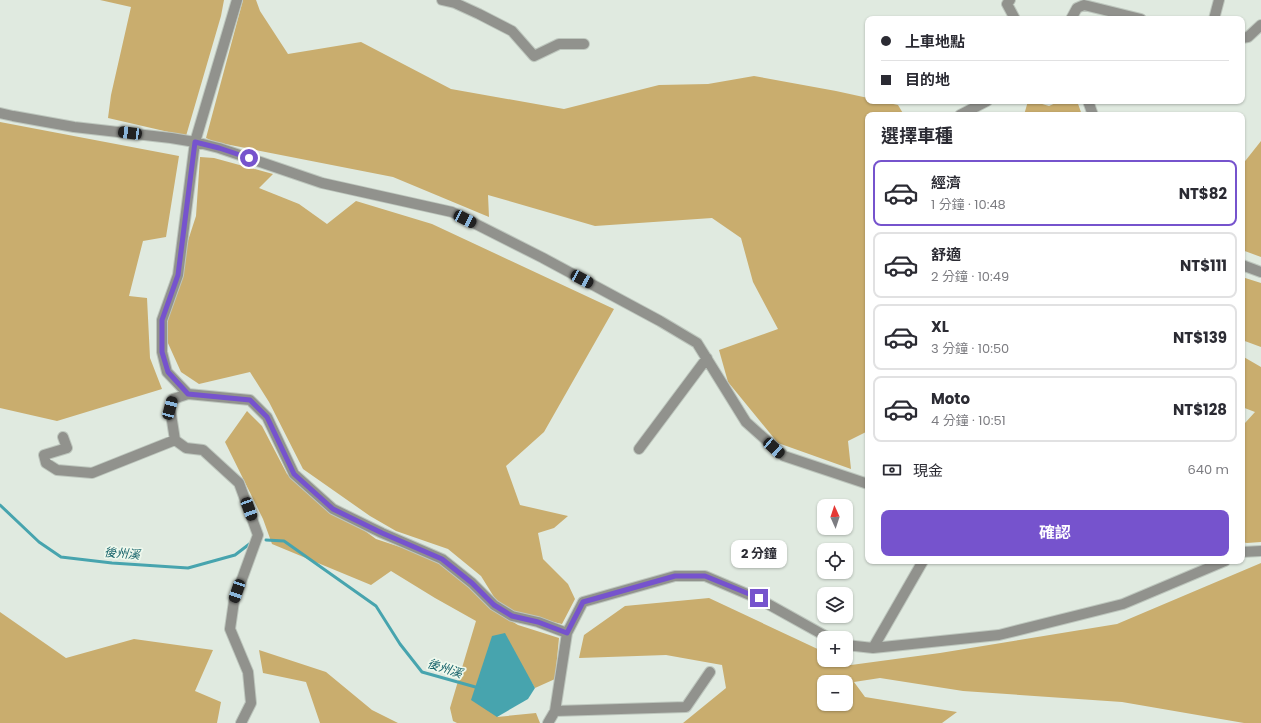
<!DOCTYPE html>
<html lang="zh-TW">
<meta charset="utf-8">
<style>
body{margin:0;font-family:Poppins,"Noto Sans TC",sans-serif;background:#f2f2f3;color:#2b2b33;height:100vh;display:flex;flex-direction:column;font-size:15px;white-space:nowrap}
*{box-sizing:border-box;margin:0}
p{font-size:13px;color:#7c7c81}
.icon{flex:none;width:22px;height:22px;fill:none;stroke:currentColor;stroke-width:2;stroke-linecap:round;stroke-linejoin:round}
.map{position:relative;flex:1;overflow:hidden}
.details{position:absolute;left:865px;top:112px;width:380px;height:452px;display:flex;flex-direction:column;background:#fff;border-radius:8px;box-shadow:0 1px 3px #0004}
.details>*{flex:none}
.banner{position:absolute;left:865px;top:16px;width:380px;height:88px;border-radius:8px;box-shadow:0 1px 3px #0004;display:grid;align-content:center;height:88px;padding:0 16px;background:#fff}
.needle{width:26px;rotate:357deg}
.fabs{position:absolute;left:817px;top:499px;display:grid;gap:8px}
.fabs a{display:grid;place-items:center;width:36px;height:36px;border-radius:8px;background:#fff;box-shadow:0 1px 3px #0004;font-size:20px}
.end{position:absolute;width:18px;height:18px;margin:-9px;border:5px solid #7653cd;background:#fff;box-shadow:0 0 0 2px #fff}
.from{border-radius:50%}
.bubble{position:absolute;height:28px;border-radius:8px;background:#fff;box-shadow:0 1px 3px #0004;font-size:13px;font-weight:700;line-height:28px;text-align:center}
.car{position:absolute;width:12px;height:24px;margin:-12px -6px;border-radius:5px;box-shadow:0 0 3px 1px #0007;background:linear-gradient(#222 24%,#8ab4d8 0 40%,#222 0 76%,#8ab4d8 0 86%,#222 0)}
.banner b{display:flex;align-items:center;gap:14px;height:38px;font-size:15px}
.banner b+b{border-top:1px solid #e1e1e2}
.banner i{width:10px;height:10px;background:#2b2b33}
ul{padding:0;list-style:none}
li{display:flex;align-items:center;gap:12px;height:66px;margin:0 8px 6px;padding:0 8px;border:2px solid #e1e1e2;border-radius:8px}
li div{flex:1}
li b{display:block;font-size:15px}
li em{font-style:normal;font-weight:700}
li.on{border-color:#7653cd}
li>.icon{width:36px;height:36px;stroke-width:1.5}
h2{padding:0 16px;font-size:18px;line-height:48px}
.pay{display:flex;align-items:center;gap:10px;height:44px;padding:0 16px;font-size:15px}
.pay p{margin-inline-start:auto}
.action{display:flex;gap:8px;margin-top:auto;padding:8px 16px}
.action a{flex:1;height:46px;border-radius:8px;background:#7653cd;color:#fff;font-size:16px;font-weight:700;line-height:46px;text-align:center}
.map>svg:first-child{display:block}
.forest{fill:#c9ad6e;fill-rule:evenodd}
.water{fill:#47a4ae}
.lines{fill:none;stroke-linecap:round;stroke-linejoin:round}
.stream{stroke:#47a4ae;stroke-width:3}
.minor-casing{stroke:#bdc6bd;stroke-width:12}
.minor{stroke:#91928d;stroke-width:10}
.route{stroke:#7653cd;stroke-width:5}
.labels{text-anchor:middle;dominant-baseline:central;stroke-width:3.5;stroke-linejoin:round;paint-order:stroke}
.water-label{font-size:12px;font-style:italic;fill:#156269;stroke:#eef8ed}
</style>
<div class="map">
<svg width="1261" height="723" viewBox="0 0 1261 723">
<rect width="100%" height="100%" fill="#e0eae0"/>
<path class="forest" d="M100,0h124l-3,16 -35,120 -78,-18 3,-23 20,-88z
M243,0h13l4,11 28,43 73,-12 90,47 113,20 95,-24 49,-1 46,-8 82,15 32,7v3h11l19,4 6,10h-36v316l-20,10 3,28 -73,-26 -50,-61 -9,-32 59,-21 -25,-47 -12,-44 -29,-20 -117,8 -107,-31 1,22 -96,-40 -178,-35 -9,-4z
M1028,101h4l17,5 11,-5h17l5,14h-58z
M0,122l179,34 -13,81 -23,4 -14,55 18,2 3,60 12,31 -105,32 -57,-13z
M1261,141v116l-19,-7v-85z
M200,157l14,1 59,16 -14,14 40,16 28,20 29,-23 76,23 182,85 -70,123 -38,34 14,39 48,11 -14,12 -16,5 5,26 25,25 7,15 -13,25 -36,-8 -27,-11 -18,-29 -33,-27 -52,-18 -26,-15 -67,-47 -34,-67 -19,-30 -51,12 -18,-12 -14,-31 2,-42 27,-83z
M1242,277l19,6v64l-19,-7z
M1242,356l19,11v175l-14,1 -5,-1v-120l3,1 10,-11 -13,-5z
M247,411l15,15 25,48 89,65 60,20 31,26 24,24 27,16 41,13 -4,41 -20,9 -11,-18 -27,47 39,-4 4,10h-83l-4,-2 -3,-13 26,-87 -41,-23 -44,-27 -20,14 -99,-41 -9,-25 -38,-77z
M1261,563v160h-17l-122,-21 -159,-11 -83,-13 -26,4 11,15 92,15 -15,11h-259l43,-35 -4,-23 -56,-10 -87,3 5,-23 41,-29 84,-8 115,54v8h17l10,5 89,-12 177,-29zM824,682h22v22h-22z
M0,612l66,46 68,-19 79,11 -18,41 26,11 -4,21h-217z
M259,650l67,22 46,38 26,13h-78l-14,-41 -43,-9z"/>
<path class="water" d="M505,633l30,55 -7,11 -31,18 -26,-17 21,-64z"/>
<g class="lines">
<path class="stream" d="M0,505l39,37 22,15 51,6 76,5 47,-13 17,-13
M266,540l18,1 92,65 24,38 22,28 57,16"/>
<defs>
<path id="minor" d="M442,0l13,3 24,11 33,17 22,25 25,-12h25
M1010,0l-3,4 8,15
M1071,19l6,-11 7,-3 57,14
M1214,19l5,-19
M1242,38l6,-1 13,-12
M1088,101l5,14
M0,113l13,3 61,11 97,11 24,4 24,6 103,35 130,29 91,46 117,63 37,22 49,79 38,34 84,28
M960,115l27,-14
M1242,265l19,7
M188,394l-21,-22 -5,-20v-32l16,-45 17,-133 42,-142
M63,437l4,11 -23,7 2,8 11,7 35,3 83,-33
M639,449l68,-91
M1242,552l19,-1
M846,645l27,3 126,-13 124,-31 102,-43
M873,648l50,-87
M555,711l131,-4 24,-35
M241,723l10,-20 -3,-31 -18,-43 4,-28 24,-66 -19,-52 -36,-33 -17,-2 -11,-8 -5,-32 3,-9 15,-5 62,6 17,17 27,57 39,35 49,24 60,26 30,24 22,22 18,11 26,6 29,11
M548,723l7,-12 12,-78 16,-31 92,-26h30l54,23 70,39"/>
</defs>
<use href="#minor" class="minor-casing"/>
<use href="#minor" class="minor"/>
</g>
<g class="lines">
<path class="route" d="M249,158l-30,-10 -24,-6 -17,133 -16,45v32l6,20 20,22 62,6 17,17 27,57 39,35 49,24 60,26 30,24 22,22 18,11 26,6 29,11 16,-31 92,-26h30l54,22"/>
</g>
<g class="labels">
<g class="water-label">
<text transform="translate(122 553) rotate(5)">後州溪</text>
<text transform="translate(445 668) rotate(18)">後州溪</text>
</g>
</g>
</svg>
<div class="fabs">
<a><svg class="needle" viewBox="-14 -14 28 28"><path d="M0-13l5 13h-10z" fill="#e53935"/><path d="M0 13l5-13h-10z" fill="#7c7c81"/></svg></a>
<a><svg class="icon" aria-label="locate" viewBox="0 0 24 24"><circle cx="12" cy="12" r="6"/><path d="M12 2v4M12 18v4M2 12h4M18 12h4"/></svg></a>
<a><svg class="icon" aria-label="layers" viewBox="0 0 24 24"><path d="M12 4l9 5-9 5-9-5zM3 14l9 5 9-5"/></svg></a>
<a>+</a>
<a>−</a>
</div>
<i class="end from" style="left:249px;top:158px"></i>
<i class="end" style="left:759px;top:598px"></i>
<div class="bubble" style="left:731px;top:540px;width:56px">2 分鐘</div>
<i class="car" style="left:130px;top:133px;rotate:277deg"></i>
<i class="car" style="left:465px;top:219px;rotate:117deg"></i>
<i class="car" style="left:582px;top:279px;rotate:118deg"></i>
<i class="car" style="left:170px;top:408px;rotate:15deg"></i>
<i class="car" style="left:774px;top:448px;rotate:132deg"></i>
<i class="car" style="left:249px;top:509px;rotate:160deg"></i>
<i class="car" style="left:237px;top:591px;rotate:199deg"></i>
<div class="banner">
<b><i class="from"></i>上車地點</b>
<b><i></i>目的地</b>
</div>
<section class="details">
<h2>選擇車種</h2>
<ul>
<li class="on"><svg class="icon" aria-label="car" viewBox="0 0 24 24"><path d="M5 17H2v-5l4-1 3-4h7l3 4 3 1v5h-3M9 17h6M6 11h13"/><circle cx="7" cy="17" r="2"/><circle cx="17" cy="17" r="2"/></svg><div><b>經濟</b><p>1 分鐘 · 10:48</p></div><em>NT$82</em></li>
<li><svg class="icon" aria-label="car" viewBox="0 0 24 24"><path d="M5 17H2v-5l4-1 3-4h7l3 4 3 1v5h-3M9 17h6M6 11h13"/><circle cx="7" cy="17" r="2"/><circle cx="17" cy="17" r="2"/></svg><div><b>舒適</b><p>2 分鐘 · 10:49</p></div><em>NT$111</em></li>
<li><svg class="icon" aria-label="car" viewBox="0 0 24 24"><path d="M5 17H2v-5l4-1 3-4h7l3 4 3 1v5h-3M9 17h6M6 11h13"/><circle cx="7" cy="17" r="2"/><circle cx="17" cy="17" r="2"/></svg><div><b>XL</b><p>3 分鐘 · 10:50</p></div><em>NT$139</em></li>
<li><svg class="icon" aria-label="car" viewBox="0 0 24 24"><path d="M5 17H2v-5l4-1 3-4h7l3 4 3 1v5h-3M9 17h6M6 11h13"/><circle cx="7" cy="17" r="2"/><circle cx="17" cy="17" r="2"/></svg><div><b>Moto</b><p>4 分鐘 · 10:51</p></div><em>NT$128</em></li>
</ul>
<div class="pay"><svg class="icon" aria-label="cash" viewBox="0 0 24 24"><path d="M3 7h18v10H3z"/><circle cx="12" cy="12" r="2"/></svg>現金<p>640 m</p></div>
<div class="action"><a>確認</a></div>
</section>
</div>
